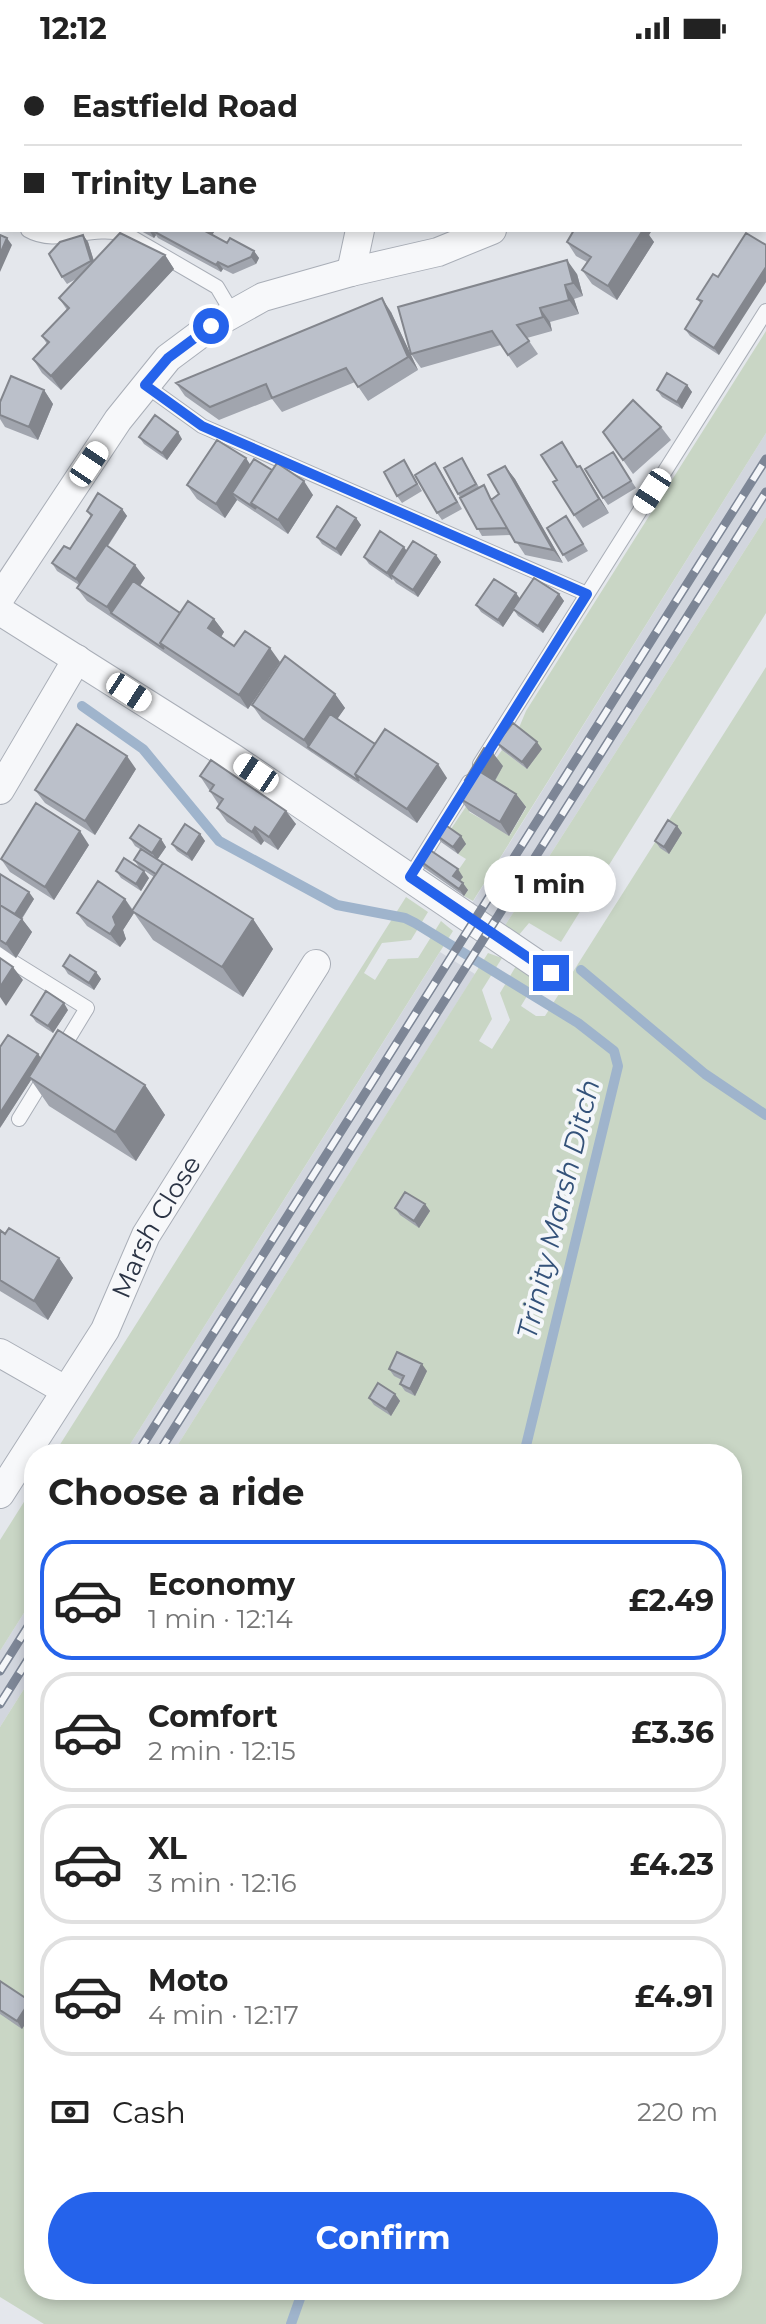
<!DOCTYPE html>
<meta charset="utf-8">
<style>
body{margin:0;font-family:Montserrat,sans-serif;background:#f6f6f6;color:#222;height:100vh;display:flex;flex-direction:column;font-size:30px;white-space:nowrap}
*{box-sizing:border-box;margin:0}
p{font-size:26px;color:#767676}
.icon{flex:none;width:44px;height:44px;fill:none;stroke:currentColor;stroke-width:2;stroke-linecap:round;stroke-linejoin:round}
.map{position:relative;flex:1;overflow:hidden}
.details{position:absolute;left:24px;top:1388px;width:718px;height:856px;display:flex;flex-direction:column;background:#fff;border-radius:32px;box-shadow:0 4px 12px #0003}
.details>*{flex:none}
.hud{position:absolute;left:0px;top:0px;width:766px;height:176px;box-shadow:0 4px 12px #0003;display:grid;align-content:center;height:176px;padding:0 24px;background:#fff}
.end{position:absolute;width:36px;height:36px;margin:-18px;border:10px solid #2563eb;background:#fff;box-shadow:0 0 0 4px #fff}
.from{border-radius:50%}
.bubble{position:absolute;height:56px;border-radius:28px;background:#fff;box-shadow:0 4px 12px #0003;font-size:26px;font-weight:700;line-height:56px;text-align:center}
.car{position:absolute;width:24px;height:48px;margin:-24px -12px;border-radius:10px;box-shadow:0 0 6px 2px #0007;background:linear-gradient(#fff 24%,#345 0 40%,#fff 0 76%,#345 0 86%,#fff 0)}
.hud b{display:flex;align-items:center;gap:28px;height:76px;font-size:30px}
.hud b+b{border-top:2px solid #e0e0e0}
.hud i{width:20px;height:20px;background:#222}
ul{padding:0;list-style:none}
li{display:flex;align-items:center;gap:24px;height:120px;margin:0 16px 12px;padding:0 8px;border:4px solid #e0e0e0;border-radius:32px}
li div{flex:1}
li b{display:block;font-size:30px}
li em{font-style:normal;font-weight:700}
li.current{border-color:#2563eb}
li>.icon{width:72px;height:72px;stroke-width:1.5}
h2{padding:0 24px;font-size:36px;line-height:96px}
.pay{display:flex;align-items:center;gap:20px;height:88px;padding:0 24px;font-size:30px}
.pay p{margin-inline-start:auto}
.action{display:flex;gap:16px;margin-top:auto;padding:16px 24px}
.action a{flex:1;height:92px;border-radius:48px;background:#2563eb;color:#fff;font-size:32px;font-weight:700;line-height:92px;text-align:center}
.status{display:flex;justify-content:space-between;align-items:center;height:56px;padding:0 40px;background:#fff;direction:ltr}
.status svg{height:22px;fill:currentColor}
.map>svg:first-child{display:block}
.built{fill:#d2d6de}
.green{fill:#c9d6c5}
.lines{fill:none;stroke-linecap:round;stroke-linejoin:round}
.stream{stroke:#9fb4cc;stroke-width:10}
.lane-casing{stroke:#a9aeb7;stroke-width:16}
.street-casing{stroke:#a9aeb7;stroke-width:30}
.lane{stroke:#f7f8fa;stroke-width:14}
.street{stroke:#f7f8fa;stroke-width:28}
.rail-casing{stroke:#7d8696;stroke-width:9}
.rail{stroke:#f4f6f9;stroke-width:6;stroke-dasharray:18;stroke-linecap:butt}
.wall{fill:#a1a5ae}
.shaded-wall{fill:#83868d}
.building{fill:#bbc0ca;stroke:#83868d;stroke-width:2}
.route{stroke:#2563eb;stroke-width:10}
.labels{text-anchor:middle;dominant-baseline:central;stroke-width:8;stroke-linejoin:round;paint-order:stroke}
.street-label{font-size:26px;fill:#2b3445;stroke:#f4f6f9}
.water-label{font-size:28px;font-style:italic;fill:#34527a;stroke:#f4f6f9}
</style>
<div class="status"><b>12:12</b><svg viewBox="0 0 49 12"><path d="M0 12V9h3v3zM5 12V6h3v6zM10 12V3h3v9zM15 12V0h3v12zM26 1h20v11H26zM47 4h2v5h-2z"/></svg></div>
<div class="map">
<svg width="766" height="2268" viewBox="0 0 766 2268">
<rect width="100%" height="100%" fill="#e4e7ec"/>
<path class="built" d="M766,377v84l-262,410 -33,-22z
M440,896l35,22 -303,480h-48z
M34,1541v76l-34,54v-76z"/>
<path class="green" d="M766,275v102l-293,468 -9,-5 4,-6 -10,-7 -1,-11 9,-13 -8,-5 7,-11 -16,-11 26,-39 -6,19 41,23 16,-27 -35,-21 3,-26 8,-11 25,19 -9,-39 8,-19z
M766,461v96l-205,329 -32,-19 -11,13 -14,-9z
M766,611v1657h-722l-44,-27v-570l34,-54v617h698v-836h-560l316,-501 14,5 -20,32 10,29 -13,22 13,8 18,-29 -10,-27 16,-27 22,12 -17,28 15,10h9z
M406,841l22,15 -17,28 -29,3 -18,30 11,7 13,-21 30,-1 23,-37 12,10 -329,523h-70z
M34,1430v111l-34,54v-111z"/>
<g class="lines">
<path class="stream" d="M82,650l61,43 76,92 118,64 68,13 10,5 163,100 36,28 4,15 -94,388
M581,914l124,104 61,41
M291,2268l12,-34"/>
<defs>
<path id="lane" d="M0,156l2,2
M28,174c29,17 61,-6 98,4l91,53 16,27
M145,329l57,41 385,168
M480,708l286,-453
M410,821l59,-95
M0,898l87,54 -28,46
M19,1063l27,-44"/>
<g id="street">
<path d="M203,0l4,2"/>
<path d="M645,2l1,-2"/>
<path d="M351,216l9,-42"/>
<path d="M0,542l118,-178 50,-62 43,-32 52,-29 88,-25 87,-20 54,-22"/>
<path d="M0,555l233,147 323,219"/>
<path d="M0,734l77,-131"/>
<path d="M0,1297l65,37"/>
<path id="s1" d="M0,1438l105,-164 41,-95 170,-271"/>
</g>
</defs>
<use href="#lane" class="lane-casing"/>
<use href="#street" class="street-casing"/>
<use href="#lane" class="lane"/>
<use href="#street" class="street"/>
<defs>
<path id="rail" d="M137,1398l629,-995
M158,1398l608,-962
M0,1615l34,-54
M0,1648l34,-54"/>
</defs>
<use href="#rail" class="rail-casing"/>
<use href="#rail" class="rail"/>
</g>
<path class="wall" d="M361,0h61l-1,2h-56z
M139,174h74l1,2 -2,3 15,8 27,8 5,7 -3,6 -23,10 -10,-5 -2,3 -63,-34 -2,-3 -2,3z
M574,174h78l-3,5 5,7 -37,58 -25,-16 -10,-14 5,-8 -11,-6 -9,-14z
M83,179l5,7 6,19 71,-6 9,14 -113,121 -19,-17 -9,-14 14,-15 -5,-8 25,-26 -8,-12 19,-20 -11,6 -5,-7z
M577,218l6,22 -9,3 5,15 -29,8 2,9 -25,7 11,16 -21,14 -16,-23 -80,23 -10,-14z
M718,221l1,78 -29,-19 -5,-7 16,-25 -4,-5z
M391,256l27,58 -50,31 -13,-19 -73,30 -10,-13 -53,21 -34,-24 -9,-13z
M687,329l5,7 -10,17 -20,-12 -5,-7z
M44,334l9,14 -15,36 -33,-13 -5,-8v-17z
M661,371l10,13 -38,34 -30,-42z
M139,381l43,2 -15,21 -23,-16z
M562,386l16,25 2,-1 9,14 20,33 -26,15 -9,-13 -17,-35z
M613,396l23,36 -28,17 -5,-7z
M462,402l17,29 13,12 7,-5 6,-28 10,13 48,84 -38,-8 -13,-20 -30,1 -24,-42z
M404,404l18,31 -20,12 -5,-7z
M250,409l22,5 41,25 -25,39 -51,-34 -12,18 -28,-19 -10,-14z
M440,414l22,39 -20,11 -5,-7z
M122,453l5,7 -19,30 37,32 -5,8 40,27 34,6 10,13 -3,5 13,9 46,16 -32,47 -161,-108 -10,-13 2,-3 -22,-14 -5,-8 18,-14 21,-32 -4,-6z
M566,460l22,35 -20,11 -21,-34z
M356,462l5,7 -20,31 -19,-12 -5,-7z
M407,494l29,5 5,7 -23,35 -22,-14 -3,-4 -1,1 -23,-16 -5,-7z
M559,538l5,7 -21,32 -25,-17 -4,-6 -11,17 -22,-15 -5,-7z
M335,638l10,14 -8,10 38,26 72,34 -30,45 -155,-104 -10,-14z
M497,687l45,6 -15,20 -25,-19z
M503,710l-8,15 21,13 10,13 -17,29 -40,-25 -10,-13 9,-14 -3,-4z
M136,713l-41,66 -50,-32 -10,-13z
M200,720l96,48 -18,26 -14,-9 -3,4 -34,-23 -10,-14 2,-3z
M677,770l5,7 -13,21 -9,-6 -5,-7z
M200,778l5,7 -13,20 -15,-10 -5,-7z
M436,779l25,1 5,8 -8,10 -17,-12z
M130,782l31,1 5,8 -9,13 -22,-14z
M89,789l-35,55 -44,-28 -9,-13z
M134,804l119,59 20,30 -30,48 -90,-57 -19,-27 -11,17 3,9 -6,8 -33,-21 -10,-13 48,-14 8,11 21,-33 -15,-10z
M419,804l44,17 -3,4 8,9 -4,6 -40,-28z
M116,815l33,7 -8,13 -20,-13z
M0,818l34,25 -12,20 10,13 -16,26 -16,-11z
M63,910l33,6 5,7 -7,11 -26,-16z
M68,954l-15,23 -17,-11 -5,-7z
M38,998l3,4 104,27 20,30 -29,46 -87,-55 -18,-26 -31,48z
M425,1148l5,7 -11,17 -19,-13 -5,-7z
M0,1174l59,28 14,20 -25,42 -48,-29z
M389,1313l38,2 -12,25 -10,-5 -5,-7 2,-4 -8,-4z
M395,1338l5,7 -9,15 -17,-11 -5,-7z
M0,1925l30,20 4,5v4l-12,19 -22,-15z"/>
<path class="shaded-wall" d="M544,0h18l-2,2h-18z
M754,0h12v9l-2,3v-10h-12z
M149,174h9l-5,1 3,4 -2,3z
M206,174h7l1,2 -4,7 -5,-8z
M641,174h11l-3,5 5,7 -37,58 -9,-14z
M83,179l5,7 8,26 -5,-7z
M7,182l5,7 -12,27v-18z
M254,195l5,7 -3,6 -5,-7z
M165,199l9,14 -113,121 -10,-14z
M567,204l10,14 6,22 -10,-13z
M218,206l5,7 -2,3 -5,-7z
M766,211v15l-47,73 -5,-7z
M565,229l9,14 5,15 -10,-14z
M382,242l9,14 27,58 -10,-13z
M540,252l10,14 2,9 -9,-14z
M687,329l5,7 -10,17 -5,-7z
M44,334l9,14 -15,36 -9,-13z
M178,376l4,7 -15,21 -5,-7z
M246,402l9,14 -23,21 5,7 -12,18 -9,-14z
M505,410l10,13 48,84 -10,-13z
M580,410l9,14 20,33 -10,-14z
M304,425l9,14 -25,39 -10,-14z
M122,453l5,7 -46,70 -5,-7z
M356,462l5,7 -20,31 -5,-7z
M404,491l5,7 -18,21 1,5 -5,-7z
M436,499l5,7 -23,35 -5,-7z
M135,509l10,13 -27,40 -7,-5 5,8 -9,-14z
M516,537l5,7 -18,27 -5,-7z
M559,538l5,7 -21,32 -5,-7z
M214,563l10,13 -6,10 -10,-14z
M270,592l10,14 -32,47 -9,-14z
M335,638l10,14 -30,43 -7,-4 5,7 -9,-14z
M537,686l5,7 -15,20 -5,-7z
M493,697l10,13 -12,21 -9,-14z
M127,700l9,13 -41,66 -10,-14z
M438,708l9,14 -30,45 -10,-14z
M516,738l10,13 -17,29 -9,-14z
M286,755l10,13 -18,26 -9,-13z
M677,770l5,7 -13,21 -5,-7z
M255,771l9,14 -3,4 -9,-13z
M80,775l9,14 -35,55 -9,-13z
M200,778l5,7 -13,20 -5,-7z
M461,780l5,8 -8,10 -5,-7z
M161,783l5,8 -9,13 -5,-7z
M458,813l5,8 -5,6 -5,-7z
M144,815l5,7 -8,13 -5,-7z
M463,827l5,7 -4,6 -5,-7z
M29,836l5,7 -16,25 -5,-7z
M125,843l9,14 -11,17 3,9 -6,8 -10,-13 3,-17z
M22,863l10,13 -16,26 -10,-14z
M253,863l20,30 -30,48 -21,-30z
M13,911l10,13 -17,26 -6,-9v-10z
M96,916l5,7 -7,11 -5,-7z
M64,947l4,7 -15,23 -5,-7z
M38,998l5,7 -14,16 2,3 -31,48v-15z
M145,1029l20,30 -29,46 -21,-29z
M425,1148l5,7 -11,17 -5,-7z
M59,1202l14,20 -25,42 -14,-19z
M422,1308l5,7 -12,25 -5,-7z
M395,1338l5,7 -9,15 -5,-7z
M30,1945l4,5v4l-12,19 -5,-8z"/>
<path class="building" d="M5,0h94l4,2h-99z
M377,0h45l-1,2h-40z
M438,0h66v2h-71z
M514,0h30l-2,2h-27z
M700,0h39l3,2h-44z
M0,102l2,1v37l-2,-1z
M766,118v15l-2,-2v-10z
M154,174h52l-1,1 22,12 3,-5 24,13 -3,6 -23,10 -10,-5 -2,3 -63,-34z
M574,174h69l-35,56 -26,-16 9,-13 -24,-15z
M120,177l45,22 -114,121 -18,-17 16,-17 -7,-6 27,-28 -10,-10z
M746,177l20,12v22l-52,81 -29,-19 17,-28 -5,-2 16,-25 5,3z
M0,179l7,3 -7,16z
M83,179l8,26 -29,16 -13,-23 11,-12z
M567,204l6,23 -8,2 4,15 -29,8 3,9 -26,8 12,16 -21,14 -16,-24 -81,23 -13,-47z
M382,242l26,59 -50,30 -12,-19 -74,30 -6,-14 -56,23 -34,-24z
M667,317l20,12 -10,17 -20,-12z
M11,320l33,14 -15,37 -29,-12v-13z
M633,344l28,27 -38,33 -20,-28z
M155,359l23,17 -16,21 -23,-16z
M217,384l29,18 -30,46 -29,-19z
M562,386l15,25 3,-1 19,33 -25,16 -21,-33 4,-2 -16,-25z
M613,396l18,29 -28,17 -18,-29z
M462,402l14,26 -18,10 -14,-26z
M254,403l18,11 -21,33 5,6 -24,-16z
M404,404l13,24 -20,12 -13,-24z
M277,407l27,18 -26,39 -27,-17z
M435,407l22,39 -20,11 -22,-38z
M505,410l48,84 -38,-8 -24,-42 8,-6 -11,-19z
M484,429l7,15 16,28 -30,1 -17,-31z
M98,437l24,16 -46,70 -24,-16 12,-17 6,3 22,-34 -5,-4z
M337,450l19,12 -20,31 -19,-12z
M566,460l17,28 -20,11 -16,-27z
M380,475l24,16 -17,26 -23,-16z
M413,485l23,14 -23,35 -22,-15z
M106,489l29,20 -28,42 -30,-19z
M534,522l25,16 -21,32 -25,-17z
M494,523l22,14 -18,27 -22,-15z
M133,525l47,32 -20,30 4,6 -53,-36z
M188,545l26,18 -6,9 26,18 11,-15 25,17 -31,47 -79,-52z
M285,600l50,38 -31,46 -52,-35z
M330,658l45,30 -20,30 4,7 -51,-34z
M513,667l24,19 -15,20 -25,-19z
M77,668l50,32 -42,65 -50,-31z
M385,673l53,35 -31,45 -52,-35z
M484,692l9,5 -11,20 34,21 -16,28 -41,-24 10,-16 -4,-2z
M211,704l75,51 -17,26 -14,-10 -3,5 -35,-24 6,-9 -13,-8 4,-6 -14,-9z
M36,747l44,28 -35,56 -44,-28z
M668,764l9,6 -13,21 -9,-6z
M185,768l15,10 -13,20 -15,-10z
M444,768l17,12 -8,11 -17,-12z
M139,769l22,14 -9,14 -22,-15z
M427,792l31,21 -5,7 10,7 -4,6 -40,-29z
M141,793l22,14 -7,11 -22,-14z
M124,802l20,13 -8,13 -20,-13z
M163,807l90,56 -31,48 -90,-56z
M0,818l29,18 -14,22 -15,-9z
M98,825l27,18 -12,18 3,8 -6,9 -33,-21z
M0,849l22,14 -16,25 -6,-4z
M70,899l26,17 -7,11 -26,-17z
M0,902l13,9 -13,20z
M46,935l18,12 -16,23 -17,-11z
M58,974l87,55 -30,47 -86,-55z
M8,979l30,19 -38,59v-66z
M405,1136l20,12 -11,17 -19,-13z
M9,1172l50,30 -25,43 -34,-21v-50l5,4z
M397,1296l25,12 -12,25 -10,-5 4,-8 -15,-7z
M378,1327l17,11 -9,15 -17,-11z
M0,1925l30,20 -13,20 -17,-11z"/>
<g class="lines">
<path class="route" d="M211,270l-43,32 -23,27 57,41 385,168 -177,283 141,96"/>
</g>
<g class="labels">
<g class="street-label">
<text stroke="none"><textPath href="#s1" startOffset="310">Marsh Close</textPath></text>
</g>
<g class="water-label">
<text transform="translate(558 1153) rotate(-76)">Trinity Marsh Ditch</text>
</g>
</g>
</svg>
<i class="end from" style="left:211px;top:270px"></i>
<i class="end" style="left:551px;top:917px"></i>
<div class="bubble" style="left:484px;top:800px;width:132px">1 min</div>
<i class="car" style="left:89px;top:408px;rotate:34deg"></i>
<i class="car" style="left:652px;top:435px;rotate:213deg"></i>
<i class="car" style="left:129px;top:636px;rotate:123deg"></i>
<i class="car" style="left:256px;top:717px;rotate:304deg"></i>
<div class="hud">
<b><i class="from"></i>Eastfield Road</b>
<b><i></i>Trinity Lane</b>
</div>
<section class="details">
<h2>Choose a ride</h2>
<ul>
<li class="current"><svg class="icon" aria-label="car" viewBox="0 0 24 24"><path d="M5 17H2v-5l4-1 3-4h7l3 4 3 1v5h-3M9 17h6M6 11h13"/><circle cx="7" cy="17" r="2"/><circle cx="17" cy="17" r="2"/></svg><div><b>Economy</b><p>1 min · 12:14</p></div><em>£2.49</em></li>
<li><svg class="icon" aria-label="car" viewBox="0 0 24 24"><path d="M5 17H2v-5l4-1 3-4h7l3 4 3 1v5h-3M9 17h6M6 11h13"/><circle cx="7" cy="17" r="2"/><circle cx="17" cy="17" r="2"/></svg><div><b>Comfort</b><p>2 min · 12:15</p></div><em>£3.36</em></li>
<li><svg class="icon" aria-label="car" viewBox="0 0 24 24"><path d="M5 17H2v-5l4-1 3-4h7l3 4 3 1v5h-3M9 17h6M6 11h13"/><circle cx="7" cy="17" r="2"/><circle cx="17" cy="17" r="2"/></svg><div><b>XL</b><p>3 min · 12:16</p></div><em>£4.23</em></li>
<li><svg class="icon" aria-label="car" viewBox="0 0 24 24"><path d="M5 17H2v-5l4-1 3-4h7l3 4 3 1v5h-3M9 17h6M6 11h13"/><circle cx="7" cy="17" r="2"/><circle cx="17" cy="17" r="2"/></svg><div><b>Moto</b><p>4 min · 12:17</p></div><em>£4.91</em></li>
</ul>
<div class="pay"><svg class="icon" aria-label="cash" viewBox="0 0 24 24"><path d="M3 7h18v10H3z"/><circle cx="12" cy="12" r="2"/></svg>Cash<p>220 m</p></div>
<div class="action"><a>Confirm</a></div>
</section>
</div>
